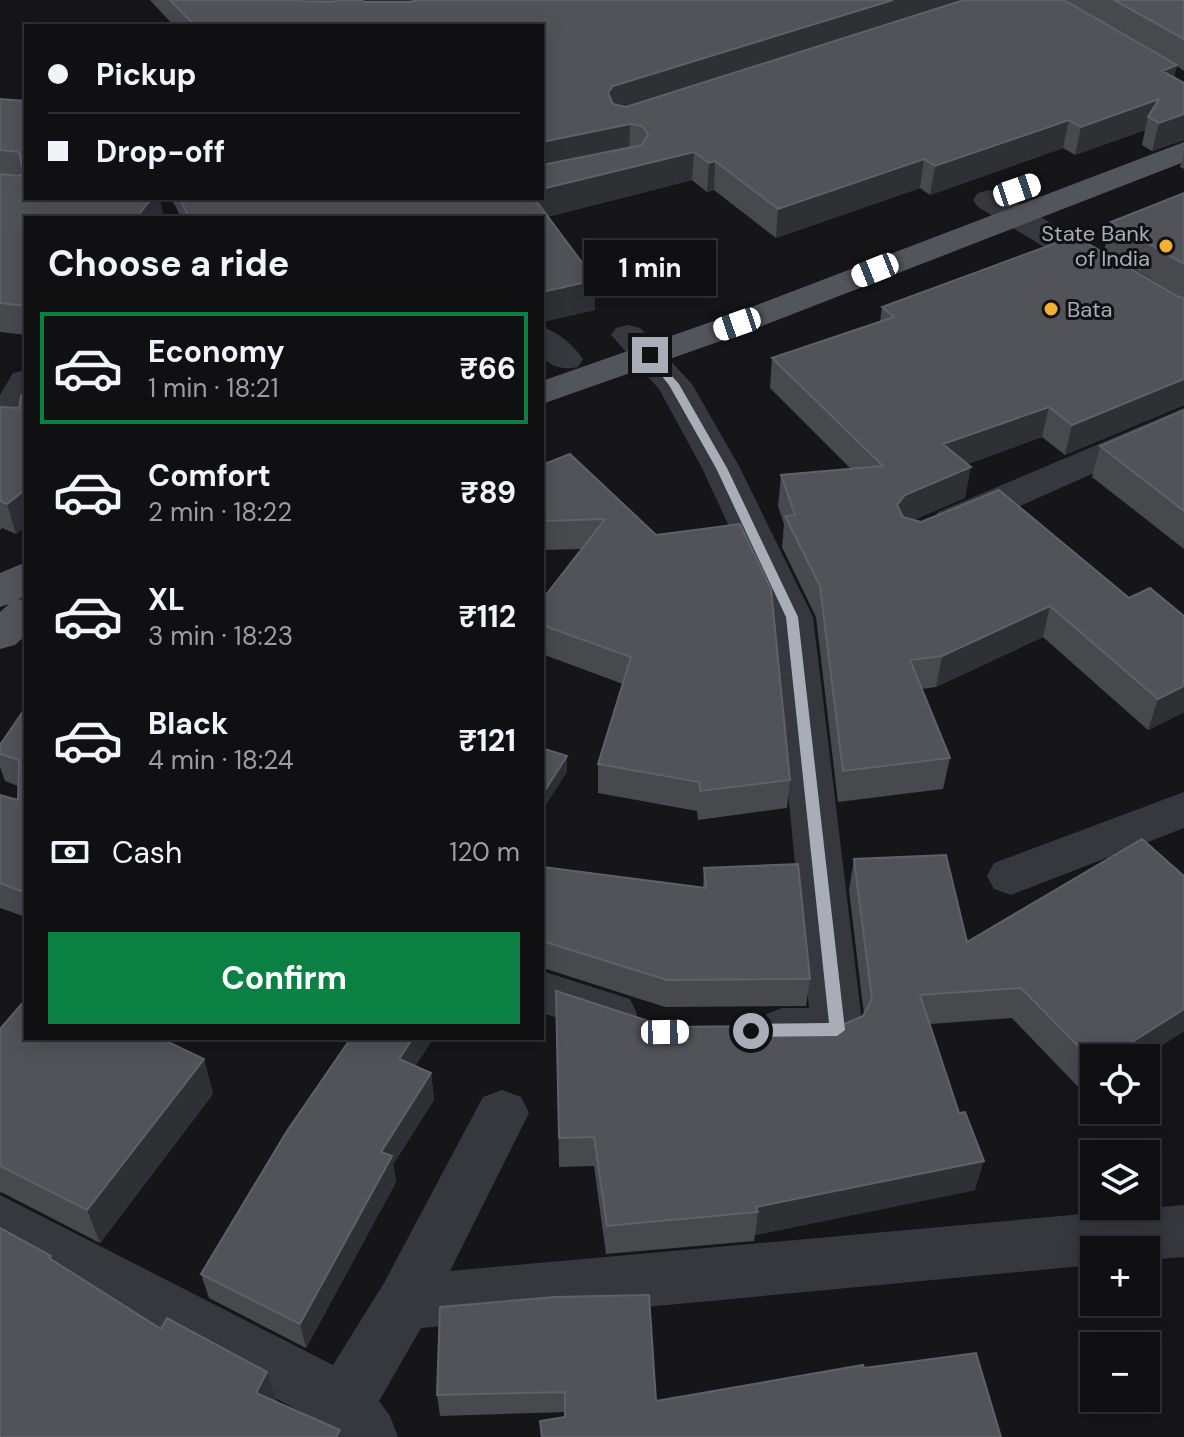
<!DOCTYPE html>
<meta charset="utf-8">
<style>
body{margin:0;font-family:"DM Sans",sans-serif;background:#1e1e20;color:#f1f3f6;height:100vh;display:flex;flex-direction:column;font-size:30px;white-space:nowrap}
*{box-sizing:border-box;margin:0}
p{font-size:26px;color:#9c9d9f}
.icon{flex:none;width:44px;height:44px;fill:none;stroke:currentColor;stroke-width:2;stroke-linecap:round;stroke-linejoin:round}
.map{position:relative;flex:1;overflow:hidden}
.sheet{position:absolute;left:24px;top:216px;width:520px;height:824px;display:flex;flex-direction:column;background:#101012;border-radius:0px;box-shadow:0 4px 20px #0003,0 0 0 2px #303032}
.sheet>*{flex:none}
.guide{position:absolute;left:24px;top:24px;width:520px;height:176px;border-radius:0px;box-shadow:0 4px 20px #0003,0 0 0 2px #303032;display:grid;align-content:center;height:176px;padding:0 24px;background:#101012}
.tools{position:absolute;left:1080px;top:1044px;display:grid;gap:16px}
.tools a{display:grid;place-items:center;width:80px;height:80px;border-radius:0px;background:#101012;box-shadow:0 4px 20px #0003,0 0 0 2px #303032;font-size:40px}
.end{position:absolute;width:36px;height:36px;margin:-18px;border:10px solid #a8adb8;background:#111;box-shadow:0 0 0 4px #111}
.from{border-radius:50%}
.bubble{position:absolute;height:56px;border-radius:0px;background:#101012;box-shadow:0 4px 20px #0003,0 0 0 2px #303032;font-size:26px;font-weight:700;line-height:56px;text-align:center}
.car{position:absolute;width:24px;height:48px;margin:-24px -12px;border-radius:10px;box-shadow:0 0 6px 2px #0007;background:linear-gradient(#fff 24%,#345 0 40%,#fff 0 76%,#345 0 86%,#fff 0)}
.guide b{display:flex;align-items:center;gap:28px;height:76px;font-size:30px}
.guide b+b{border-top:2px solid #303032}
.guide i{width:20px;height:20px;background:#f1f3f6}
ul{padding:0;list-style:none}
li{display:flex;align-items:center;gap:24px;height:112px;margin:0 16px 12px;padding:0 8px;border:4px solid transparent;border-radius:0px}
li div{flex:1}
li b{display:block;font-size:30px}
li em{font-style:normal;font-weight:700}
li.selected{border-color:#0b8043}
li>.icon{width:72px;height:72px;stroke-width:1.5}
h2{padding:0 24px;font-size:36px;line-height:96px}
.pay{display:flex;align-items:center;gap:20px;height:88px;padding:0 24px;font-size:30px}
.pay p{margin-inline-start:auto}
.action{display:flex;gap:16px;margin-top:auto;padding:16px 24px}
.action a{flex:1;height:92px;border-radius:0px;background:#0b8043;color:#fff;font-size:32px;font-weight:700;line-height:92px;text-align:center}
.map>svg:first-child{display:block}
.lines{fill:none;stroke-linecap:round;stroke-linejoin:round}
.minor{fill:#37383d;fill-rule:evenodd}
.major{fill:#53555c;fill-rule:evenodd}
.wall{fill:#47494d}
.shaded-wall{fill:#2f3033}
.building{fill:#525359;stroke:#5f6168;stroke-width:2}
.route{fill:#a8adb8}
.poi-dot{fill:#f2b134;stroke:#111113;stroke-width:3}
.labels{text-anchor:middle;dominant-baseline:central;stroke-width:6;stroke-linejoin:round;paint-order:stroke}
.far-poi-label{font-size:22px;fill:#a8adb8;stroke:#111113;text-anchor:end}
</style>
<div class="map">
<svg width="1184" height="1437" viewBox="0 0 1184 1437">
<rect width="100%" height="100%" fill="#161618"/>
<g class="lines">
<path class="minor" d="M989,190l11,3 184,109v25l-12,-3 -194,-117 -5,-7 5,-7z
M628,325l12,3 52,56 48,84 73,149 50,413 -8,15c-28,10 -63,10 -91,0l-8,-15 8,-15 18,-7h27l-38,-391 -69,-149 -43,-79 -48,-54 5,-7z
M542,327c17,5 31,18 41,32l-5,8c-16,3 -24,1 -36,-10z
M26,370v66l-13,-3 -13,-12v-26l13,-22z
M1184,408v25l-218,97 -14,4 -14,-4 -6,-9 6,-9z
M1184,792v36l-173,67 -17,-6 -7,-13 7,-13z
M542,971l88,28 7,15 -7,15 -18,6 -70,-22z
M502,1090l19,7 8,16 -79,158 734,-66v52l-38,3v-10h-52v15l-673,63 -42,73 11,15 8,21h-66l-9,-13 -323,-175v-54l333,170 51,-82 99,-186z"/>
<path class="major" d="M1184,142v20l-435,169 -207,73v-23l183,-64z
M26,562v33l-8,5 8,-2v37l-11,10 -15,4v-37l9,-8 -9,3v-34z"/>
</g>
<path class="wall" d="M150,0h150l2,1 13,1 -2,-2h871v71l-7,-5 -3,11 10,6v57l-32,11 -10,-6 3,-15 -70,25 -12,-7 -133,47 -10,-7 -144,50 -62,-48 -7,2 -15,-12 -145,37 48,93 -53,12v-104h-361l-6,-13 -6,-7h373v-172h-368z
M0,99l26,2v234l-26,-3z
M1184,150v19l-4,-2z
M1184,193v212l-119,50 -23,-18 -75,27 -2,34 -52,22 8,2 78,-32 185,222 -36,18 -105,-93 -107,50 -15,2 29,69 -7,31 -105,13 -22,-185 -34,-70 2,-23 -6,-18 3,-31 70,-6 -81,-81 2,-30 108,-36 2,-15 300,-9 -78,-47 7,-29z
M26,394v132l-10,8 -14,-6 -2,2v-123l19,1z
M1184,410v139l-92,-72 8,-31z
M570,454l220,326 -3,28 -89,12 -1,-9 -99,-18v-29l25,-80 -81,-30v-54l40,-51 -40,1v-85z
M26,707v210l-26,-9v-113l18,5v-14l-13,-5 -5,-14v-22z
M854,859l113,83 217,-66v155l-42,27h-48v31l-9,5 -73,-76 -82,6 45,166 -220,45 -1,6 -148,13 -12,-88 -35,1 -3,-176 111,36 175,-2 21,-9 1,-1 -15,-125z
M542,867l161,21 1,-20 106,111 -4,27 -141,1 -122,-39 -1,2z
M0,1029l204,30 9,35 -113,149 -99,-51 -1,1z
M415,1067l16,6 3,27 -41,64 3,18 -90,166 -97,-50 -8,-24z
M440,1307l216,94 208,-33 137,69h-460l-1,-16 25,-4v-5l-125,4 -3,-21z"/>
<path class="shaded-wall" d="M361,0h71l-63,17z
M893,0h81l-366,121v-28l5,-7z
M1177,65l-7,28 -8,-22z
M1159,99l-11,18 -3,13 -70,25 6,-28z
M1184,114v26l-32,11 7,-28z
M1069,120l-6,28 -133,47 5,-29z
M630,124l-1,28 -87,19v-29z
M694,152l-2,28 -150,38 -13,-20h13v-9z
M924,159l-4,29 -144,50 2,-29z
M715,161l-1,29 -7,2 2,-29z
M152,198h8l4,20h-28z
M595,280v30l-53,12v-30z
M1184,379v26l-119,50 7,-30z
M1049,407l-7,30 -104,38 5,-31z
M971,467l-6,31 -65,27 -3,-20 8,-10z
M26,489v37l-10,8 -9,-30z
M1050,606l-7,31 -107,50 6,-31z
M1184,686v26l-36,18 10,-31z
M567,756v16l-25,39v-16z
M1184,1009v22l-42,27h-35z
M413,1038h21l-32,48 -3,-27z
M204,1059l9,35 -113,149 -13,-33z
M1094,1071v18l-9,5z
M431,1073l3,27 -41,65 3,17 -90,166 -6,-24 81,-172z
M984,1161l-9,29 -220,45 3,-23 -2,-5z
M267,1372l10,30 -21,-9z"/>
<path class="building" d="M170,0h130l2,1 32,1 2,-2h26l2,2h46l7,-2h476l-280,86 -5,7 5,11 13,3 338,-107h100l113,65 -15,6 22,12v31l-25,9 -11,-6 11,-18 -78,28 -12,-7 -134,46 -11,-7 -146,50 -63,-48 -6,2 -15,-11 -152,37v-24l100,-20 6,-11 -6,-8 -12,-2 -88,18v-116h-347z
M1114,0h70v39z
M0,99l26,2v66l-4,-1 -3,-14 -19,-2z
M26,173v25h126l-16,20h-110v88l-26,-3v-129l18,2z
M1184,193v71l-73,-42z
M180,198h354l61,82 -53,12v-74h-353z
M1075,236l104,61 5,1v81l-112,46 -23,-18 -106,37 28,23 -66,28 -8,10 6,12 18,5 78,-32 130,108 21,-10 34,28v70l-26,13 -108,-93 -108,50 -32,4 40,98 -107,13 -23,-185 -35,-70 10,-1 -14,-40 102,-9 -111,-108 122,-41 -12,-10z
M26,394v95l-19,15 -7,-3v-94l19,1 2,-12z
M1184,410v101l-84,-65z
M570,454l86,81 84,-11 31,65 19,191 -90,11 -1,-9 -101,-18 33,-107 -89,-32v-25l63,-81 -63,2v-56z
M26,707v186l-26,-10v-88l18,5 1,-40 -19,-6v-9z
M542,748l25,8 -25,39z
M1142,839l42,37v133l-77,49h-13v4l-73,-74 -101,7 39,118 6,-1 19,49 -228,46 2,5 -151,14 -13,-89 -35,1 -3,-147 111,36 175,-2 21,-9 9,-17 -18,-140 92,-4 21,87z
M798,864l12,115 -143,1 -125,-39v-74l164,21 -2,-20z
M26,999v39h134l44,21 -117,151 -87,-44v-137z
M351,1038h62l-14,21 32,14 -50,79 11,4 -92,168 -99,-50 86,-143z
M0,1228l51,28 -2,2 112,71 6,-11 100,54 -11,21 84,37 -4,7h-336z
M649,1295l7,106 207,-36 1,3 112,-15 25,84h-459l-2,-16 25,-4v-25l-128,3 3,-88 115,-10z"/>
<path class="route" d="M650,352l29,32 48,84 71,149 47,413 -8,6 -86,1 -8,-6 8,-7 78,-1 -43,-406 -70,-149 -47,-83 -24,-30z"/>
<g class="poi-dot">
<circle cx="1166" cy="246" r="8"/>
<circle cx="1051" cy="309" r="8"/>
</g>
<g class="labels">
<g class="far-poi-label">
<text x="1150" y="233">State Bank<tspan x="1150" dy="25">of India</tspan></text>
<text x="1067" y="309" text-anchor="start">Bata</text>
</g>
</g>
</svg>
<div class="tools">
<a><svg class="icon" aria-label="locate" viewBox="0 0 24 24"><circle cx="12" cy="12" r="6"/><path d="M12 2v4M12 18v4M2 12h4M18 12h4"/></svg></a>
<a><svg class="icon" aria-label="layers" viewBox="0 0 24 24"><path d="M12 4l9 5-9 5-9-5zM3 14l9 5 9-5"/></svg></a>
<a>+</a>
<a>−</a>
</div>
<i class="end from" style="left:751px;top:1031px"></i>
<i class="end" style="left:650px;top:355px"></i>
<div class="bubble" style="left:584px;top:240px;width:132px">1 min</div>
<i class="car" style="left:1017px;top:190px;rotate:71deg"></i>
<i class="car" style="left:875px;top:270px;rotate:248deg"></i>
<i class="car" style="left:737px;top:324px;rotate:251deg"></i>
<i class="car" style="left:665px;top:1032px;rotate:89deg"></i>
<div class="guide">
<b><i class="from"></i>Pickup</b>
<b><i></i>Drop-off</b>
</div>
<section class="sheet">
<h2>Choose a ride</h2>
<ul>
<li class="selected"><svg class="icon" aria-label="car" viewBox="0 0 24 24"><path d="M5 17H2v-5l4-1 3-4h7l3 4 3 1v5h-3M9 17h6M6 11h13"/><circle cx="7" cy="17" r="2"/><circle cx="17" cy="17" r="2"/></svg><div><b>Economy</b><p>1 min · 18:21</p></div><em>₹66</em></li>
<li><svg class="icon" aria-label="car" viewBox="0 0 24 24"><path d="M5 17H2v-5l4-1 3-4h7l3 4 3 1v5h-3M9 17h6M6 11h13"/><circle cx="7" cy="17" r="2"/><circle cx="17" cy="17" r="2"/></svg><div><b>Comfort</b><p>2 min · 18:22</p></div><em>₹89</em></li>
<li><svg class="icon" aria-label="car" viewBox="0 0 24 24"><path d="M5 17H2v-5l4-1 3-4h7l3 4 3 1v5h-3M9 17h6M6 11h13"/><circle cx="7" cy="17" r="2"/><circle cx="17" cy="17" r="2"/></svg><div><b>XL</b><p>3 min · 18:23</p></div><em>₹112</em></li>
<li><svg class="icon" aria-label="car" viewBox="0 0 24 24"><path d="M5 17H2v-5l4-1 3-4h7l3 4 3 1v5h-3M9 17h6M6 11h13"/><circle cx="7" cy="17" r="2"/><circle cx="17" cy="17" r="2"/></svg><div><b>Black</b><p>4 min · 18:24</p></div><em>₹121</em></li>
</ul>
<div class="pay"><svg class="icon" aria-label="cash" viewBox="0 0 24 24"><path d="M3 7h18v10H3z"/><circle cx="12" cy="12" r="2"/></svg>Cash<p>120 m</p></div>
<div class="action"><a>Confirm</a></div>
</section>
</div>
